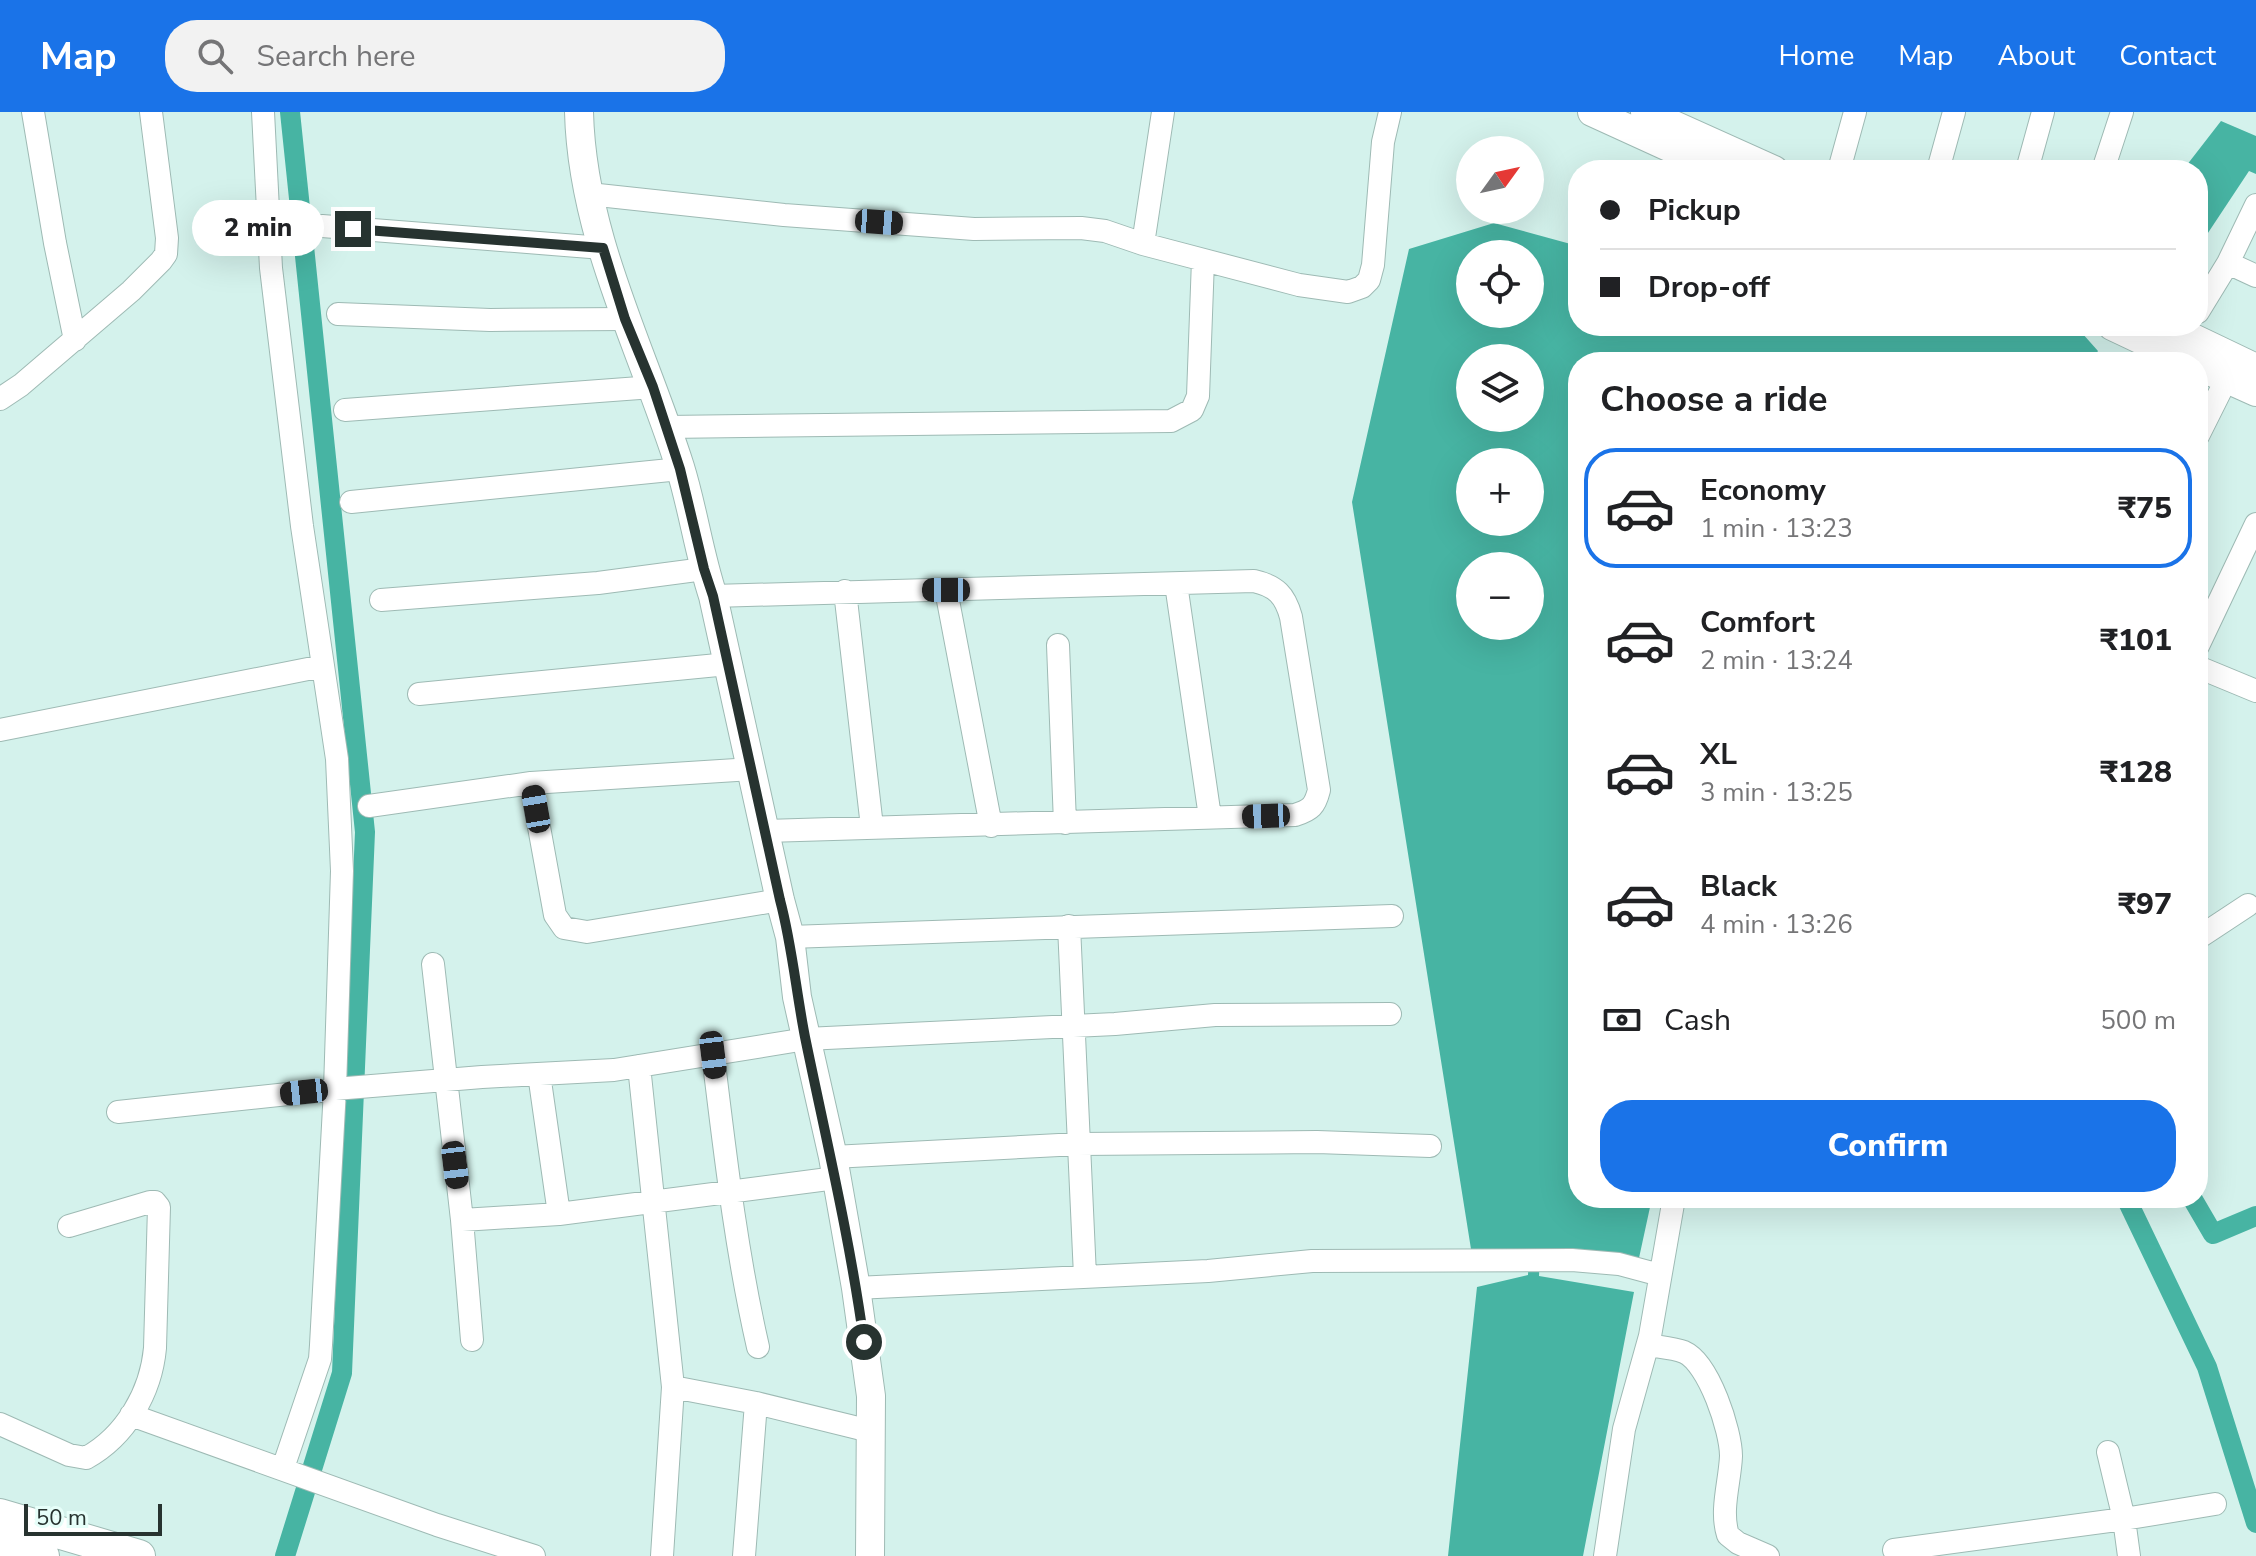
<!DOCTYPE html>
<meta charset="utf-8">
<style>
body{margin:0;font-family:"Nunito Sans",sans-serif;background:#f2f2f2;color:#202124;height:100vh;display:flex;flex-direction:column;font-size:30px;white-space:nowrap}
*{box-sizing:border-box;margin:0}
p{font-size:26px;color:#757577}
.icon{flex:none;width:44px;height:44px;fill:none;stroke:currentColor;stroke-width:2;stroke-linecap:round;stroke-linejoin:round}
.map{position:relative;flex:1;overflow:hidden}
.details{position:absolute;left:1568px;top:240px;width:640px;height:856px;display:flex;flex-direction:column;background:#fff;border-radius:32px;box-shadow:0 8px 32px #0002}
.details>*{flex:none}
.top-card{position:absolute;left:1568px;top:48px;width:640px;height:176px;border-radius:32px;box-shadow:0 8px 32px #0002;display:grid;align-content:center;height:176px;padding:0 32px;background:#fff}
.needle{width:52px;rotate:57deg}
.fabs{position:absolute;left:1456px;top:24px;display:grid;gap:16px}
.fabs a{display:grid;place-items:center;width:88px;height:88px;border-radius:50%;background:#fff;box-shadow:0 8px 32px #0002;font-size:40px}
.scale{position:absolute;left:24px;bottom:20px;width:138px;box-sizing:border-box;padding-left:8px;border:4px solid #273330;border-top:0;font-size:22px;line-height:28px;white-space:nowrap;color:#273330;-webkit-text-stroke:6px #e6fef9;paint-order:stroke}
.end{position:absolute;width:36px;height:36px;margin:-18px;border:10px solid #273330;background:#fff;box-shadow:0 0 0 4px #fff}
.from{border-radius:50%}
.bubble{position:absolute;height:56px;border-radius:28px;background:#fff;box-shadow:0 8px 32px #0002;font-size:26px;font-weight:800;line-height:56px;text-align:center}
.car{position:absolute;width:24px;height:48px;margin:-24px -12px;border-radius:10px;box-shadow:0 0 6px 2px #0007;background:linear-gradient(#222 24%,#8ab4d8 0 40%,#222 0 76%,#8ab4d8 0 86%,#222 0)}
.top-card b{display:flex;align-items:center;gap:28px;height:76px;font-size:30px}
.top-card b+b{border-top:2px solid #e0e0e0}
.top-card i{width:20px;height:20px;background:#202124}
ul{padding:0;list-style:none}
li{display:flex;align-items:center;gap:24px;height:120px;margin:0 16px 12px;padding:0 16px;border:4px solid transparent;border-radius:32px}
li div{flex:1}
li b{display:block;font-size:30px}
li em{font-style:normal;font-weight:800}
li.active{border-color:#1a73e8}
li>.icon{width:72px;height:72px;stroke-width:1.5}
h2{padding:0 32px;font-size:36px;line-height:96px}
.pay{display:flex;align-items:center;gap:20px;height:88px;padding:0 32px;font-size:30px}
.pay p{margin-inline-start:auto}
.cta{display:flex;gap:16px;margin-top:auto;padding:16px 32px}
.cta a{flex:1;height:92px;border-radius:32px;background:#1a73e8;color:#fff;font-size:32px;font-weight:800;line-height:92px;text-align:center}
header{display:flex;align-items:center;gap:48px;box-sizing:border-box;height:112px;padding:0 40px;background:#1a73e8;color:#fff}
header strong{font-size:38px}
nav{display:flex;gap:44px;margin-inline-start:auto;font-size:28px}
.search{width:560px;height:72px;background:#f2f2f2;display:flex;align-items:center;gap:20px;box-sizing:border-box;padding:0 28px;border-radius:32px;color:#757577;font-size:30px}
.map>svg:first-child{display:block}
.water{fill:#47b4a3;fill-rule:evenodd}
.lines{fill:none;stroke-linecap:round;stroke-linejoin:round}
.canal{stroke:#47b4a3;stroke-width:20}
.minor-casing{stroke:#9ebab4;stroke-width:24}
.major-casing{stroke:#9ebab4;stroke-width:30}
.highway-casing{stroke:#9ebab4;stroke-width:34}
.minor{stroke:#fff;stroke-width:22}
.major{stroke:#fff;stroke-width:28}
.highway{stroke:#fff;stroke-width:32}
.route{stroke:#273330;stroke-width:10}
</style>
<header>
<strong>Map</strong>
<div class="search"><svg class="icon" aria-label="search" viewBox="0 0 24 24"><circle cx="10" cy="10" r="6"/><path d="M15 15l6 6"/></svg>Search here</div>
<nav><a>Home</a><a>Map</a><a>About</a><a>Contact</a></nav>
</header>
<div class="map">
<svg width="2256" height="1444" viewBox="0 0 2256 1444">
<rect width="100%" height="100%" fill="#d4f2ec"/>
<path class="water" d="M2221,9l35,15v38l-7,-3 -51,77v-78h-15z
M1494,111l84,23v80h488l9,3 3,-3h9l-5,7 16,18 -7,11h-513v836h74l-13,60 -99,-4 -1,22 95,16 -51,264h-135l29,-269 51,-12 1,-22 -58,-4 -119,-747 57,-253zM1470,142h60v60h-60zM1470,246h60v60h-60zM1470,350h60v60h-60zM1470,454h60v60h-60z"/>
<g class="lines">
<path class="canal" d="M2126,1086l81,169 49,156
M2192,1086l21,36 43,-18
M285,1444l57,-183 23,-541 -75,-720"/>
<defs>
<path id="minor" d="M33,0l22,131 20,97
M263,0l8,156 31,258 35,233 5,112 -7,218 -14,256 -1,14 -37,109
M1163,0l-20,132 156,41 49,7 14,-5 7,-7 4,-15 10,-123 7,-30
M1839,58l16,-58
M1938,58l16,-58
M2027,58l16,-58
M2103,58l19,-58
M589,82l195,21 190,14 107,-1 24,3 38,13
M322,114l281,22
M2228,151l28,13
M2198,200l30,-49 28,-58
M338,202l152,6 135,-1
M0,287l21,-14 110,-94 30,-30 5,-7 1,-16 -16,-126
M345,298l308,-23
M666,315l505,-6 21,-11 6,-14 5,-136
M2198,324l29,-58
M351,390l329,-33
M1176,472l34,233
M946,478l45,236
M845,479l27,236
M713,484l541,-15c22,5 31,14 37,36l28,173c-4,16 -8,20 -24,25l-529,16
M381,488l217,-17 106,-14
M1058,533l7,178
M2198,534l58,-122
M2198,555l58,24
M419,582l309,-30
M0,618l323,-64
M531,671l24,132 9,13 23,4 193,-32
M369,694l162,-23 221,-14
M1069,814l16,350
M790,825l602,-21
M2198,826l50,-33
M433,852l29,256 10,120
M713,943c12,98 23,196 45,292
M639,954l34,321 -11,169
M539,962l20,140
M118,1000l217,-23 147,-12 132,-7 192,-31 309,-15 100,-9 175,-1
M833,1045l245,-13 239,-2 113,4
M462,1108l97,-6 277,-36
M856,1176l352,-17 104,-10 260,-1 47,4 41,11
M1648,1233c11,2 26,3 36,7 25,11 47,79 47,104 -1,26 -11,54 -3,79l10,8 30,13
M673,1275l83,16 114,28
M131,1303l306,110 97,31
M0,1312l69,31 17,3c40,-22 65,-66 69,-110l4,-141 -4,-5h-5l-81,24
M2108,1340l16,67 5,37
M1894,1438l230,-31 91,-15
M744,1444l12,-153
M1605,1444l19,-127 26,-93 24,-138"/>
<path id="major" d="M579,0c3,125 64,238 101,355 13,42 19,87 33,129l67,304 10,37 7,60 36,160 23,131 15,108 -1,160
M1592,0l127,58
M1645,0l129,58
M2112,214l76,36
M2168,214l88,42
M2198,254l58,26"/>
<path id="highway" d="M0,1403l139,41
M0,1431l43,13"/>
</defs>
<use href="#minor" class="minor-casing"/>
<use href="#major" class="major-casing"/>
<use href="#highway" class="highway-casing"/>
<use href="#minor" class="minor"/>
<use href="#major" class="major"/>
<use href="#highway" class="highway"/>
</g>
<g class="lines">
<path class="route" d="M353,117l250,19 22,71 28,68 27,82 24,100 9,27 67,304c12,45 16,91 25,137 21,102 45,202 59,305"/>
</g>
</svg>
<div class="fabs">
<a><svg class="needle" viewBox="-14 -14 28 28"><path d="M0-13l5 13h-10z" fill="#e53935"/><path d="M0 13l5-13h-10z" fill="#757577"/></svg></a>
<a><svg class="icon" aria-label="locate" viewBox="0 0 24 24"><circle cx="12" cy="12" r="6"/><path d="M12 2v4M12 18v4M2 12h4M18 12h4"/></svg></a>
<a><svg class="icon" aria-label="layers" viewBox="0 0 24 24"><path d="M12 4l9 5-9 5-9-5zM3 14l9 5 9-5"/></svg></a>
<a>+</a>
<a>−</a>
</div>
<div class="scale">50 m</div>
<i class="end from" style="left:864px;top:1230px"></i>
<i class="end" style="left:353px;top:117px"></i>
<div class="bubble" style="left:192px;top:88px;width:132px">2 min</div>
<i class="car" style="left:879px;top:110px;rotate:94deg"></i>
<i class="car" style="left:946px;top:478px;rotate:270deg"></i>
<i class="car" style="left:536px;top:697px;rotate:350deg"></i>
<i class="car" style="left:1266px;top:704px;rotate:268deg"></i>
<i class="car" style="left:713px;top:943px;rotate:173deg"></i>
<i class="car" style="left:304px;top:980px;rotate:264deg"></i>
<i class="car" style="left:455px;top:1053px;rotate:173deg"></i>
<div class="top-card">
<b><i class="from"></i>Pickup</b>
<b><i></i>Drop-off</b>
</div>
<section class="details">
<h2>Choose a ride</h2>
<ul>
<li class="active"><svg class="icon" aria-label="car" viewBox="0 0 24 24"><path d="M5 17H2v-5l4-1 3-4h7l3 4 3 1v5h-3M9 17h6M6 11h13"/><circle cx="7" cy="17" r="2"/><circle cx="17" cy="17" r="2"/></svg><div><b>Economy</b><p>1 min · 13:23</p></div><em>₹75</em></li>
<li><svg class="icon" aria-label="car" viewBox="0 0 24 24"><path d="M5 17H2v-5l4-1 3-4h7l3 4 3 1v5h-3M9 17h6M6 11h13"/><circle cx="7" cy="17" r="2"/><circle cx="17" cy="17" r="2"/></svg><div><b>Comfort</b><p>2 min · 13:24</p></div><em>₹101</em></li>
<li><svg class="icon" aria-label="car" viewBox="0 0 24 24"><path d="M5 17H2v-5l4-1 3-4h7l3 4 3 1v5h-3M9 17h6M6 11h13"/><circle cx="7" cy="17" r="2"/><circle cx="17" cy="17" r="2"/></svg><div><b>XL</b><p>3 min · 13:25</p></div><em>₹128</em></li>
<li><svg class="icon" aria-label="car" viewBox="0 0 24 24"><path d="M5 17H2v-5l4-1 3-4h7l3 4 3 1v5h-3M9 17h6M6 11h13"/><circle cx="7" cy="17" r="2"/><circle cx="17" cy="17" r="2"/></svg><div><b>Black</b><p>4 min · 13:26</p></div><em>₹97</em></li>
</ul>
<div class="pay"><svg class="icon" aria-label="cash" viewBox="0 0 24 24"><path d="M3 7h18v10H3z"/><circle cx="12" cy="12" r="2"/></svg>Cash<p>500 m</p></div>
<div class="cta"><a>Confirm</a></div>
</section>
</div>
